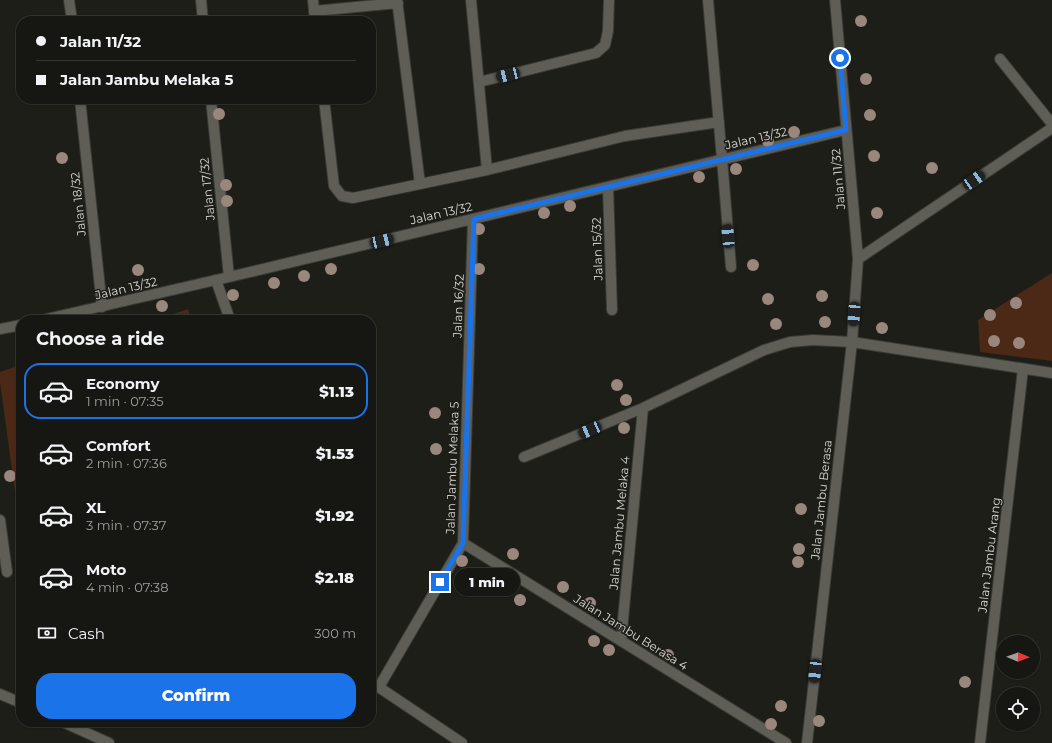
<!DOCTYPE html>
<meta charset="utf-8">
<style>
body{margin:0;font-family:Montserrat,sans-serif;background:#1f1f1b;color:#f1f3f6;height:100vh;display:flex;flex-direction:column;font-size:15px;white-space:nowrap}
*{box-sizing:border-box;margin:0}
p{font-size:13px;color:#9e9f9f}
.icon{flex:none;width:22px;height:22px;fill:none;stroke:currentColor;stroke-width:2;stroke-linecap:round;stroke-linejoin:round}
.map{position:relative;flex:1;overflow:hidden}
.panel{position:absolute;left:16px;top:315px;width:360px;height:412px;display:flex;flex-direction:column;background:#161612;border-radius:16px;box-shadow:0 1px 3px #0004,0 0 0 1px #353532}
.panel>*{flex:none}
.guide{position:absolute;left:16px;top:16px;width:360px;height:88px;border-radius:16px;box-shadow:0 1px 3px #0004,0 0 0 1px #353532;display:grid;align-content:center;height:88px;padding:0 20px;background:#161612}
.needle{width:26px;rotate:91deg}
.fabs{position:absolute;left:996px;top:635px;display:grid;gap:8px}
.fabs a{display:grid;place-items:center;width:44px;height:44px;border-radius:50%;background:#161612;box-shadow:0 1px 3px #0004,0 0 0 1px #353532;font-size:20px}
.end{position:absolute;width:18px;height:18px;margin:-9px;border:5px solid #1a73e8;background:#fff;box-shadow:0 0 0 2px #fff}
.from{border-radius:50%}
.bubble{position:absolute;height:28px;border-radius:14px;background:#161612;box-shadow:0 1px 3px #0004,0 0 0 1px #353532;font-size:13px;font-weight:800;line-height:28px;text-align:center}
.car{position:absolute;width:12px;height:24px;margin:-12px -6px;border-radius:5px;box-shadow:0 0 3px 1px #0007;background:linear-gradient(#222 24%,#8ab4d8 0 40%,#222 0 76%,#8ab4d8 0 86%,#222 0)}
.guide b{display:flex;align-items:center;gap:14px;height:38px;font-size:15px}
.guide b+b{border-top:1px solid #353532}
.guide i{width:10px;height:10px;background:#f1f3f6}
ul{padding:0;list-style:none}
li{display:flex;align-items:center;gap:12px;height:56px;margin:0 8px 6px;padding:0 12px;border:2px solid transparent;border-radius:16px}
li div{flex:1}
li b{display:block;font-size:15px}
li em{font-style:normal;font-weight:800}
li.active{border-color:#1a73e8}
li>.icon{width:36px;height:36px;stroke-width:1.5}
h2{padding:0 20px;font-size:18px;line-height:48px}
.pay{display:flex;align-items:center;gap:10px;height:44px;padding:0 20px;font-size:15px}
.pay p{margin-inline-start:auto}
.action{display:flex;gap:8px;margin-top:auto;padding:8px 20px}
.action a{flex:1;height:46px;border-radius:16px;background:#1a73e8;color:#fff;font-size:16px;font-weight:800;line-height:46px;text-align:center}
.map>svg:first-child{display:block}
.green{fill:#4c2817}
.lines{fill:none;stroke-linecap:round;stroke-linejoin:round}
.lane-casing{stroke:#3a3a36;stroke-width:12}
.street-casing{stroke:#3a3a36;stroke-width:12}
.lane{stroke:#5e5e57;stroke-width:10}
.street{stroke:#5e5e57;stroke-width:10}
.tree{fill:#99867c}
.route{stroke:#1a73e8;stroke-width:5}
.labels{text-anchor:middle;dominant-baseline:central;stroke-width:3;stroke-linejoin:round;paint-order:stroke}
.street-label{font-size:12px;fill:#d7d7d3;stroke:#1e1e18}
</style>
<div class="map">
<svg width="1052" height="743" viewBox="0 0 1052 743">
<rect width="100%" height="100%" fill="#1e1e18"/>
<path class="green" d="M1052,273v88l-72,-9 -2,-32z
M188,309l3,11h-35z
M21,365v170l-21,-153v-10z"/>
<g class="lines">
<defs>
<path id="lane" d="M313,0l2,21
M397,0l23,184
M471,0l16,170
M708,0l14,159
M314,11l84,-8
M1000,59l52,65
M479,82l117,-29 9,-8 3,-14 1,-31
M324,99l10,87 8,10 11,2 134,-28 138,-34 94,-14
M216,280l14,40"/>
<path id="street" d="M69,0l3,21
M201,0l2,21
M80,99l22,208
M211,99l18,178
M722,159l9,108
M608,187l4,123
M858,259l194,-131
M42,320l187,-43 617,-147
M0,329l21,-4
M524,457l119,-49 121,-58 26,-8 23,-2 39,2 200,31
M0,520l7,52
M463,543l323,200
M621,641l22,-233
M371,682l91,61
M379,687l84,-144 10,-324
M0,694l21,9
M63,722l46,21
M807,743l45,-401 6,-83 -23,-259
M980,743l43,-374"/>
</defs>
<use href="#lane" class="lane-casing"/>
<use href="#street" class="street-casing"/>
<use href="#lane" class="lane"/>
<use href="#street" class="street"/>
</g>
<g class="tree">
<circle cx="861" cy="21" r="6"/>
<circle cx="866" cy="79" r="6"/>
<circle cx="219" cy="114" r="6"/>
<circle cx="870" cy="115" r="6"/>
<circle cx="794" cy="132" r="6"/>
<circle cx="768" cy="141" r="6"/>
<circle cx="874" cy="156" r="6"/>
<circle cx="62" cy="158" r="6"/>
<circle cx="932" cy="168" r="6"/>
<circle cx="736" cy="169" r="6"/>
<circle cx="699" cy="177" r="6"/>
<circle cx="226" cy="185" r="6"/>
<circle cx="227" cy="201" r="6"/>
<circle cx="570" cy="206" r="6"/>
<circle cx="544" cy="213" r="6"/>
<circle cx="877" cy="213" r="6"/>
<circle cx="479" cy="229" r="6"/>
<circle cx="753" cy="265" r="6"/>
<circle cx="331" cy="269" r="6"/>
<circle cx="479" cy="269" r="6"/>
<circle cx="138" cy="270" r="6"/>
<circle cx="304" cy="276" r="6"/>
<circle cx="274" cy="283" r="6"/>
<circle cx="233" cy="295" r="6"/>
<circle cx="822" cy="296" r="6"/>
<circle cx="768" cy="299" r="6"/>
<circle cx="1016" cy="303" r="6"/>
<circle cx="162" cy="306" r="6"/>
<circle cx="990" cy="315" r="6"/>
<circle cx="825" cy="322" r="6"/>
<circle cx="776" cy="324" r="6"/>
<circle cx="882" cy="328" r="6"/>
<circle cx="994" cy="341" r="6"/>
<circle cx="1019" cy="343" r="6"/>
<circle cx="617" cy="385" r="6"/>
<circle cx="626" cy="400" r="6"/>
<circle cx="435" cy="413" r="6"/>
<circle cx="624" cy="428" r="6"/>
<circle cx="436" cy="449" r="6"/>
<circle cx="10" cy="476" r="6"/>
<circle cx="801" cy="509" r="6"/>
<circle cx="799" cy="549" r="6"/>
<circle cx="513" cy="554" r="6"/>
<circle cx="462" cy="561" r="6"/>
<circle cx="798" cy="562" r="6"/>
<circle cx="492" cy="578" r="6"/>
<circle cx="563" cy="587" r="6"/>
<circle cx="520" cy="600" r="6"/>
<circle cx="590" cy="603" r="6"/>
<circle cx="594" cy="641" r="6"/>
<circle cx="609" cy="650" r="6"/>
<circle cx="668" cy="655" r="6"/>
<circle cx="965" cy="682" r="6"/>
<circle cx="781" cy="706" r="6"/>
<circle cx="819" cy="721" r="6"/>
<circle cx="771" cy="724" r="6"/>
</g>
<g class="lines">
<path class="route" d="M440,582l23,-39 11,-324 372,-89 -6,-72"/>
</g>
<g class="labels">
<g class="street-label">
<text transform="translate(756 138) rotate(-13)">Jalan 13/32</text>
<text transform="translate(838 179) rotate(-95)">Jalan 11/32</text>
<text transform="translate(207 189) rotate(-96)">Jalan 17/32</text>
<text transform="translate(78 204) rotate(-96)">Jalan 18/32</text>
<text transform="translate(441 213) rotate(-13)">Jalan 13/32</text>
<text transform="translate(597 249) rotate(-92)">Jalan 15/32</text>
<text transform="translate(126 288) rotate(-13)">Jalan 13/32</text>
<text transform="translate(458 306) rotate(-88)">Jalan 16/32</text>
<text transform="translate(452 468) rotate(-88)">Jalan Jambu Melaka 5</text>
<text transform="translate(821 500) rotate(-84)">Jalan Jambu Berasa</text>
<text transform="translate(619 523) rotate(-85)">Jalan Jambu Melaka 4</text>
<text transform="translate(989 555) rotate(-83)">Jalan Jambu Arang</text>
<text transform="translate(631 632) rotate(32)">Jalan Jambu Berasa 4</text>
</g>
</g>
</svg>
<div class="fabs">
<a><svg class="needle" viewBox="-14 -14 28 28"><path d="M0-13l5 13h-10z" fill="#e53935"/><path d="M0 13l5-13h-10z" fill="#9e9f9f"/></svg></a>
<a><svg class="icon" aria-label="locate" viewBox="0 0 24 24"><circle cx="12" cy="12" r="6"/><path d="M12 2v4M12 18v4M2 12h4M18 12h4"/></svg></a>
</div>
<i class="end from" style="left:840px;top:58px"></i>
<i class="end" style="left:440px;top:582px"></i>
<div class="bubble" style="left:454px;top:568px;width:66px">1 min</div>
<i class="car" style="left:508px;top:75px;rotate:256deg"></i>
<i class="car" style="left:974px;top:180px;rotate:56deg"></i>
<i class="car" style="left:728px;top:236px;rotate:355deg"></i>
<i class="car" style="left:382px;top:241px;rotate:77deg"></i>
<i class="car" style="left:854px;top:314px;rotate:184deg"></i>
<i class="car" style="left:590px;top:430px;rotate:247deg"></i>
<i class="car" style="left:815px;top:671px;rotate:186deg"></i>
<div class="guide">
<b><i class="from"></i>Jalan 11/32</b>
<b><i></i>Jalan Jambu Melaka 5</b>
</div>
<section class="panel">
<h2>Choose a ride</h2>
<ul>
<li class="active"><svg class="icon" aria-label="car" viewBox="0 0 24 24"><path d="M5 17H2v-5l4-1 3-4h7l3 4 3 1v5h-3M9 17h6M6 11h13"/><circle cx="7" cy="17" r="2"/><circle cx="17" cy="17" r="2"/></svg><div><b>Economy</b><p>1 min · 07:35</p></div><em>$1.13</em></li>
<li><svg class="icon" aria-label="car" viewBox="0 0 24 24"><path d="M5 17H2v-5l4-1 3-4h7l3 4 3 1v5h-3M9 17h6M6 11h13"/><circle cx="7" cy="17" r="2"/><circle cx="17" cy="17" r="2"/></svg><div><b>Comfort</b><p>2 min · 07:36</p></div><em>$1.53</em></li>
<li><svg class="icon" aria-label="car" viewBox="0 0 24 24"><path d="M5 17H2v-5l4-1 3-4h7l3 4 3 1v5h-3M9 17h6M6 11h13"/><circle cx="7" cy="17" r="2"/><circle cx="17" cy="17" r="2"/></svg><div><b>XL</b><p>3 min · 07:37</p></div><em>$1.92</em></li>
<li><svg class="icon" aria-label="car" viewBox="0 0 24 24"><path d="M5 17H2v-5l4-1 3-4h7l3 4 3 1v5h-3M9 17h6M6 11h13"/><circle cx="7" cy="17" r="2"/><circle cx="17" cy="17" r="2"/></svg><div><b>Moto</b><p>4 min · 07:38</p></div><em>$2.18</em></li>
</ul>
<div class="pay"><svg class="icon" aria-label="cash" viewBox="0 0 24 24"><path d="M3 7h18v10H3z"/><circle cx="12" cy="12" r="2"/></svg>Cash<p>300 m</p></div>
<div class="action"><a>Confirm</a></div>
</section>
</div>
